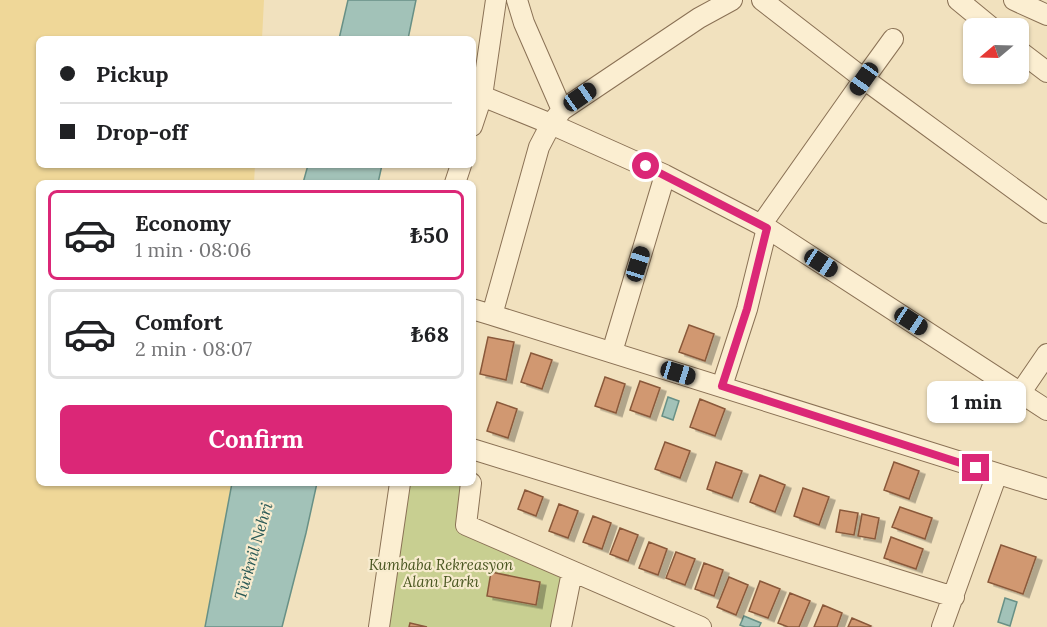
<!DOCTYPE html>
<meta charset="utf-8">
<style>
body{margin:0;font-family:Lora,serif;background:#f6f6f6;color:#202124;height:100vh;display:flex;flex-direction:column;font-size:22px;white-space:nowrap}
*{box-sizing:border-box;margin:0}
p{font-size:20px;color:#757577}
.icon{flex:none;width:33px;height:33px;fill:none;stroke:currentColor;stroke-width:2;stroke-linecap:round;stroke-linejoin:round}
.map{position:relative;flex:1;overflow:hidden}
.panel{position:absolute;left:36px;top:180px;width:440px;height:306px;display:flex;flex-direction:column;background:#fff;border-radius:9px;box-shadow:0 2px 4px #0004}
.panel>*{flex:none}
.hud{position:absolute;left:36px;top:36px;width:440px;height:132px;border-radius:9px;box-shadow:0 2px 4px #0004;display:grid;align-content:center;height:132px;padding:0 24px;background:#fff}
.needle{width:39px;rotate:251deg}
.buttons{position:absolute;left:963px;top:18px;display:grid;gap:12px}
.buttons a{display:grid;place-items:center;width:66px;height:66px;border-radius:9px;background:#fff;box-shadow:0 2px 4px #0004;font-size:30px}
.end{position:absolute;width:27px;height:27px;margin:-14px;border:8px solid #db2777;background:#fff;box-shadow:0 0 0 3px #fff}
.from{border-radius:50%}
.bubble{position:absolute;height:42px;border-radius:9px;background:#fff;box-shadow:0 2px 4px #0004;font-size:20px;font-weight:700;line-height:42px;text-align:center}
.car{position:absolute;width:18px;height:36px;margin:-18px -9px;border-radius:8px;box-shadow:0 0 4px 2px #0007;background:linear-gradient(#222 24%,#8ab4d8 0 40%,#222 0 76%,#8ab4d8 0 86%,#222 0)}
.hud b{display:flex;align-items:center;gap:21px;height:57px;font-size:22px}
.hud b+b{border-top:2px solid #e0e0e0}
.hud i{width:15px;height:15px;background:#202124}
ul{padding:10px 0 0;list-style:none}
li{display:flex;align-items:center;gap:18px;height:90px;margin:0 12px 9px;padding:0 12px;border:3px solid #e0e0e0;border-radius:9px}
li div{flex:1}
li b{display:block;font-size:22px}
li em{font-style:normal;font-weight:700}
li.active{border-color:#db2777}
li>.icon{width:54px;height:54px;stroke-width:1.5}
.button{display:flex;gap:12px;margin-top:auto;padding:12px 24px}
.button a{flex:1;height:69px;border-radius:9px;background:#db2777;color:#fff;font-size:24px;font-weight:700;line-height:69px;text-align:center}
.map>svg:first-child{display:block}
.green{fill:#c8cf91}
.sand{fill:#efd798}
.water{fill:#a2c2b8;stroke:#689086;stroke-width:1.5}
.building{fill:#d19871;stroke:#8a593a;stroke-width:1.5;filter:url(#shadow)}
.lines{fill:none;stroke-linecap:round;stroke-linejoin:round}
.street-casing{stroke:#8a7155;stroke-width:22}
.street{stroke:#fbeed1;stroke-width:20}
.route{stroke:#db2777;stroke-width:8}
.labels{text-anchor:middle;dominant-baseline:central;stroke-width:4.5;stroke-linejoin:round;paint-order:stroke}
.park-label{font-size:15px;font-style:italic;fill:#495620;stroke:#f7ebce}
.water-label{font-size:16px;font-style:italic;fill:#295955;stroke:#f7ebce}
</style>
<div class="map">
<svg width="1047" height="627" viewBox="0 0 1047 627">
<defs>
<filter id="shadow"><feDropShadow dx="6" dy="3.5" stdDeviation="0" flood-color="#0004"/></filter>
</defs>
<rect width="100%" height="100%" fill="#f1e1be"/>
<path class="green" d="M400,483h71l-5,42 106,47 -11,55h-182z"/>
<path class="sand" d="M0,0h264l-2,39h-223v126h216l-1,18h-215v300h193l-27,144h-205z"/>
<path class="water" d="M348,0h68l-8,39h-69z
M308,165h74l-4,18h-75z
M668,397l11,4 -6,19 -11,-4z
M232,483h85l-11,50 -24,94h-77z
M1005,598l12,4 -7,24 -12,-4z
M744,616l17,7 -2,4h-14l-5,-2z"/>
<path class="building" d="M689,325l25,9 -9,27 -26,-9z
M488,337l26,5 -8,38 -26,-6z
M531,353l21,7 -10,29 -21,-7z
M605,377l20,7 -9,29 -21,-7z
M640,381l20,7 -10,29 -20,-7z
M700,399l25,10 -10,27 -25,-9z
M497,402l20,7 -9,29 -21,-7z
M665,442l25,9 -10,27 -25,-9z
M716,462l26,9 -10,27 -25,-9z
M894,462l25,9 -10,28 -25,-9z
M760,475l25,10 -10,27 -25,-10z
M803,488l26,9 -10,28 -25,-9z
M525,490l18,7 -7,19 -18,-7z
M559,504l19,7 -10,27 -19,-7z
M900,507l32,11 -7,21 -33,-12z
M840,510l18,3 -4,22 -18,-3z
M862,514l17,4 -4,21 -17,-3z
M593,516l18,7 -9,26 -19,-7z
M620,528l18,7 -10,26 -18,-7z
M891,537l32,12 -7,20 -32,-11z
M649,542l18,7 -9,26 -19,-7z
M1001,545l35,12 -13,37 -35,-12z
M676,552l19,7 -10,26 -19,-7z
M704,563l19,7 -9,26 -19,-7z
M491,572l49,10 -4,23 -49,-9z
M729,577l19,8 -12,30 -19,-8z
M760,581l20,8 -12,29 -19,-7z
M790,593l20,8 -11,26h-11l-10,-4z
M823,605l19,8 -5,14h-23z
M852,618l19,8 -1,1h-22z
M410,623l17,4h-18z"/>
<g class="lines">
<defs>
<path id="street" d="M517,0l7,23 38,87
M958,0l34,28
M1014,0l33,15
M893,39l-29,40 183,134
M1018,50l29,22
M482,96l69,28 114,51 102,53 -20,81 -25,77
M472,126l10,-30 14,-96
M455,183l6,-18
M761,225l103,-146 -102,-79
M767,228l280,182
M472,309l20,6 47,-168 12,-23 11,-14 137,-92 33,-18
M492,315l555,174
M612,352l53,-177
M1021,392l26,-38
M472,449l482,148
M471,483l-5,42 235,102
M379,627l21,-144
M561,627l11,-55
M942,627l55,-153"/>
</defs>
<use href="#street" class="street-casing"/>
<use href="#street" class="street"/>
</g>
<g class="lines">
<path class="route" d="M646,166l121,62 -20,81 -25,77 254,82"/>
</g>
<g class="labels">
<g class="park-label">
<text x="441" y="564">Kumbaba Rekreasyon<tspan x="441" dy="17">Alanı Parkı</tspan></text>
</g>
<g class="water-label">
<text transform="translate(253 551) rotate(-74)">Türknil Nehri</text>
</g>
</g>
</svg>
<div class="buttons">
<a><svg class="needle" viewBox="-14 -14 28 28"><path d="M0-13l5 13h-10z" fill="#e53935"/><path d="M0 13l5-13h-10z" fill="#757577"/></svg></a>
</div>
<i class="end from" style="left:646px;top:166px"></i>
<i class="end" style="left:976px;top:468px"></i>
<div class="bubble" style="left:927px;top:381px;width:99px">1 min</div>
<i class="car" style="left:864px;top:79px;rotate:215deg"></i>
<i class="car" style="left:580px;top:97px;rotate:55deg"></i>
<i class="car" style="left:821px;top:263px;rotate:123deg"></i>
<i class="car" style="left:638px;top:264px;rotate:17deg"></i>
<i class="car" style="left:911px;top:321px;rotate:123deg"></i>
<i class="car" style="left:678px;top:373px;rotate:107deg"></i>
<div class="hud">
<b><i class="from"></i>Pickup</b>
<b><i></i>Drop-off</b>
</div>
<section class="panel">
<ul>
<li class="active"><svg class="icon" aria-label="car" viewBox="0 0 24 24"><path d="M5 17H2v-5l4-1 3-4h7l3 4 3 1v5h-3M9 17h6M6 11h13"/><circle cx="7" cy="17" r="2"/><circle cx="17" cy="17" r="2"/></svg><div><b>Economy</b><p>1 min · 08:06</p></div><em>₺50</em></li>
<li><svg class="icon" aria-label="car" viewBox="0 0 24 24"><path d="M5 17H2v-5l4-1 3-4h7l3 4 3 1v5h-3M9 17h6M6 11h13"/><circle cx="7" cy="17" r="2"/><circle cx="17" cy="17" r="2"/></svg><div><b>Comfort</b><p>2 min · 08:07</p></div><em>₺68</em></li>
</ul>
<div class="button"><a>Confirm</a></div>
</section>
</div>
